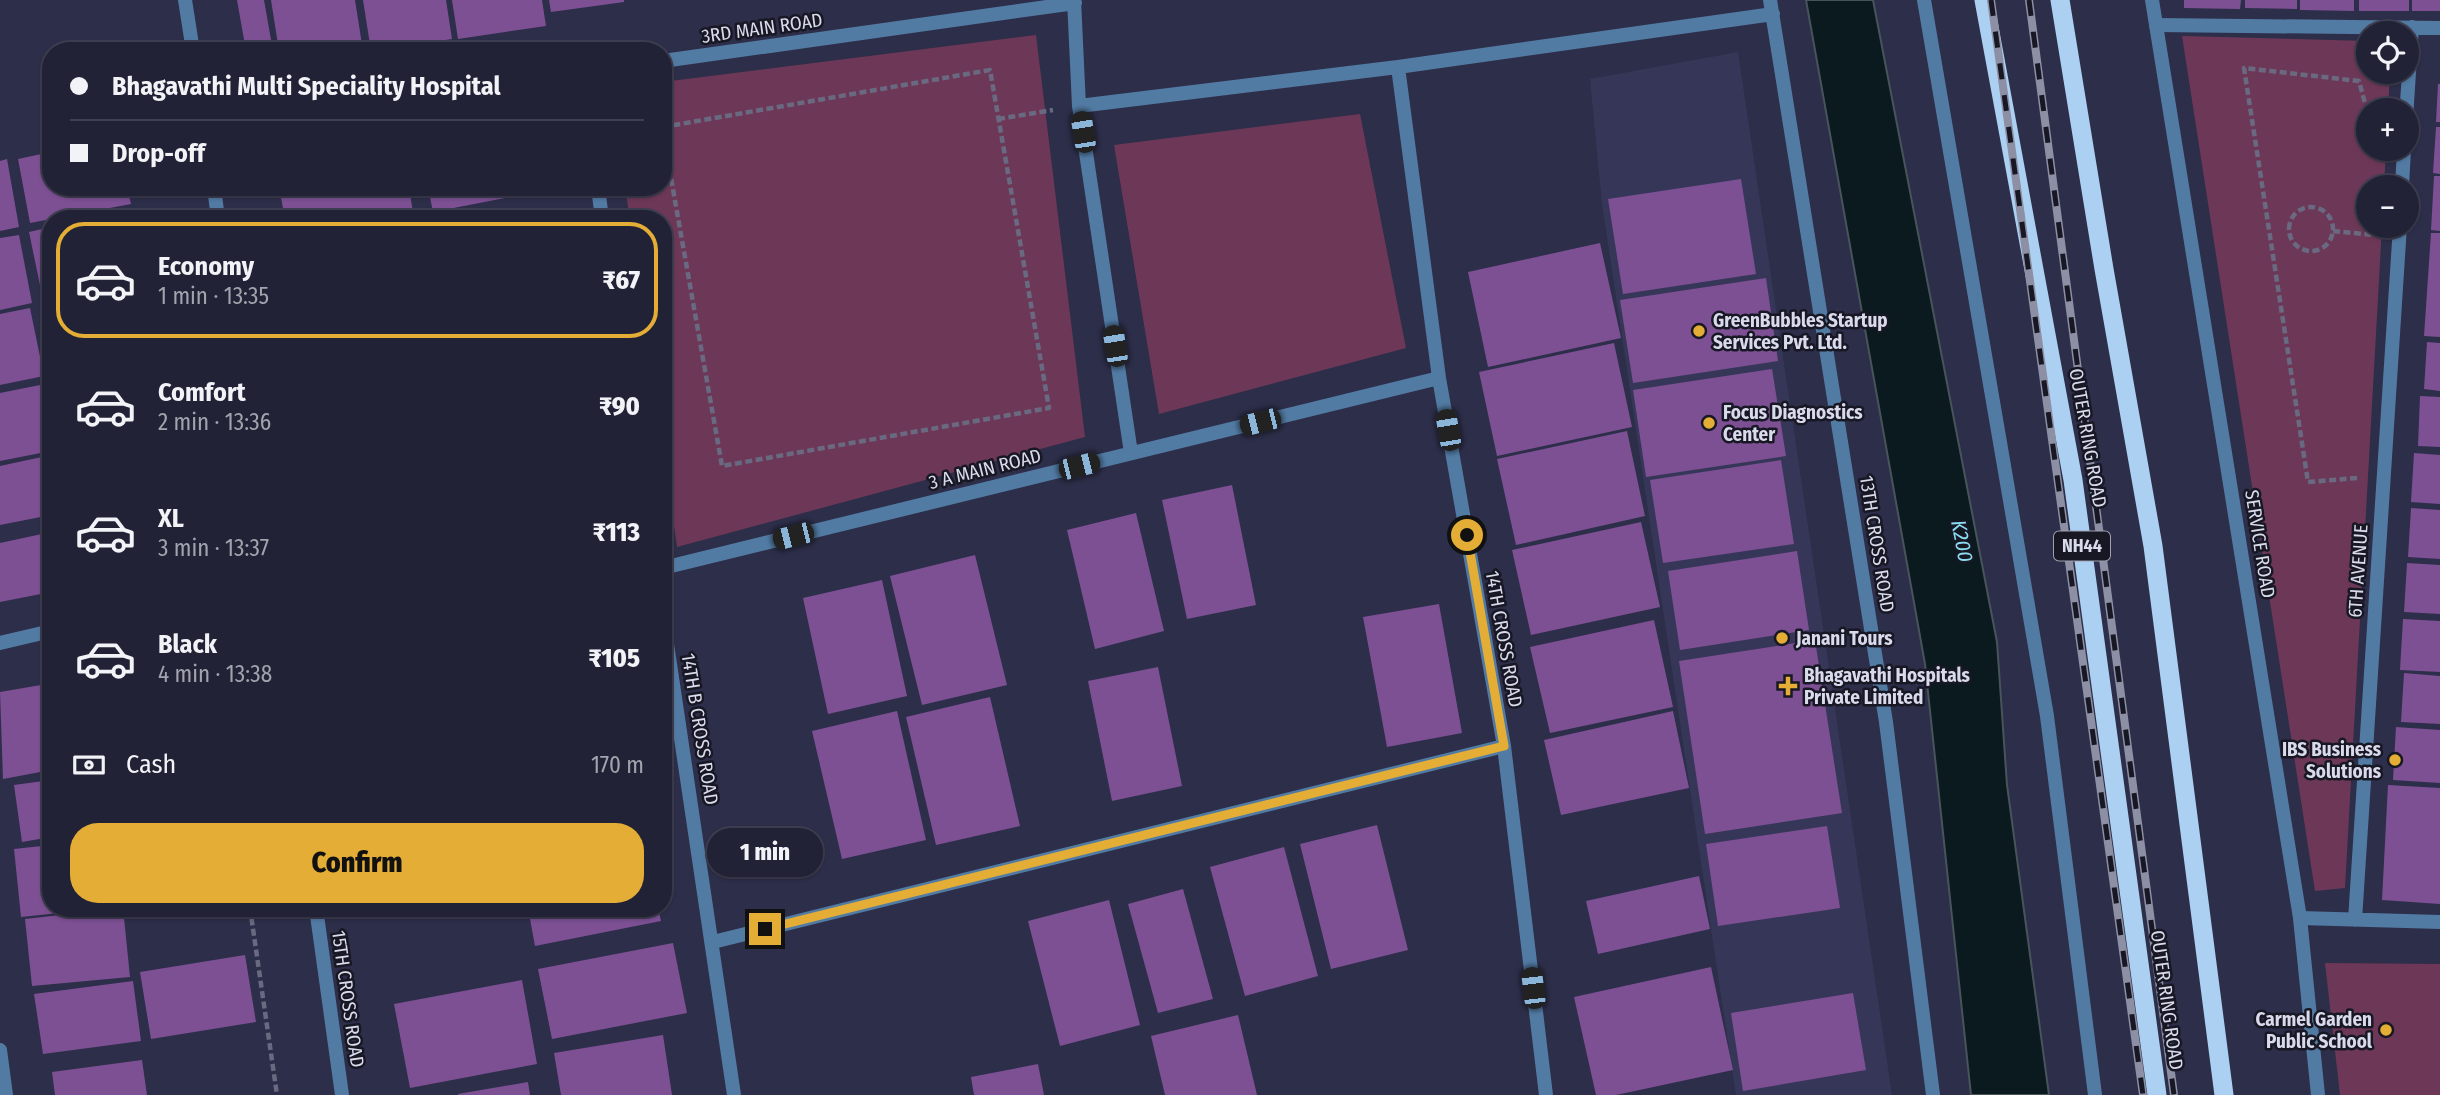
<!DOCTYPE html>
<meta charset="utf-8">
<style>
body{margin:0;font-family:"Fira Sans Condensed",sans-serif;background:#2a2a3f;color:#f1f3f6;height:100vh;display:flex;flex-direction:column;font-size:26px;white-space:nowrap}
*{box-sizing:border-box;margin:0}
p{font-size:23px;color:#a2a4ad}
.icon{flex:none;width:38px;height:38px;fill:none;stroke:currentColor;stroke-width:2;stroke-linecap:round;stroke-linejoin:round}
.map{position:relative;flex:1;overflow:hidden}
.drawer{position:absolute;left:42px;top:210px;width:630px;height:707px;display:flex;flex-direction:column;background:#222237;border-radius:28px;box-shadow:0 2px 5px #0004,0 0 0 2px #3f3f52}
.drawer>*{flex:none}
.guide{position:absolute;left:42px;top:42px;width:630px;height:154px;border-radius:28px;box-shadow:0 2px 5px #0004,0 0 0 2px #3f3f52;display:grid;align-content:center;height:154px;padding:0 28px;background:#222237}
.buttons{position:absolute;left:2356px;top:21px;display:grid;gap:14px}
.buttons a{display:grid;place-items:center;width:63px;height:63px;border-radius:50%;background:#222237;box-shadow:0 2px 5px #0004,0 0 0 2px #3f3f52;font-size:35px}
.end{position:absolute;width:32px;height:32px;margin:-16px;border:9px solid #e4ad35;background:#111;box-shadow:0 0 0 4px #111}
.from{border-radius:50%}
.bubble{position:absolute;height:49px;border-radius:24px;background:#222237;box-shadow:0 2px 5px #0004,0 0 0 2px #3f3f52;font-size:23px;font-weight:800;line-height:49px;text-align:center}
.car{position:absolute;width:21px;height:42px;margin:-21px -10px;border-radius:9px;box-shadow:0 0 5px 2px #0007;background:linear-gradient(#222 24%,#8ab4d8 0 40%,#222 0 76%,#8ab4d8 0 86%,#222 0)}
.guide b{display:flex;align-items:center;gap:24px;height:66px;font-size:26px}
.guide b+b{border-top:2px solid #3f3f52}
.guide i{width:18px;height:18px;background:#f1f3f6}
ul{padding:12px 0 0;list-style:none}
li{display:flex;align-items:center;gap:21px;height:116px;margin:0 14px 10px;padding:0 14px;border:4px solid transparent;border-radius:28px}
li div{flex:1}
li b{display:block;font-size:26px}
li em{font-style:normal;font-weight:800}
li.on{border-color:#e4ad35}
li>.icon{width:63px;height:63px;stroke-width:1.5}
.pay{display:flex;align-items:center;gap:18px;height:77px;padding:0 28px;font-size:26px}
.pay p{margin-inline-start:auto}
.primary-button{display:flex;gap:14px;margin-top:auto;padding:14px 28px}
.primary-button a{flex:1;height:80px;border-radius:28px;background:#e4ad35;color:#111;font-size:28px;font-weight:800;line-height:80px;text-align:center}
.map>svg:first-child{display:block}
.built{fill:#363758}
.green{fill:#6d3857}
.water{fill:#0a1a1e;stroke:#48545c;stroke-width:2}
.building{fill:#7d5094}
.lines{fill:none;stroke-linecap:round;stroke-linejoin:round}
.path{stroke:#696a81;stroke-width:4.5;stroke-dasharray:7 3.5;stroke-linecap:butt}
.minor{stroke:#527ba4;stroke-width:14}
.tertiary{stroke:#527ba4;stroke-width:14}
.trunk{stroke:#acd0f2;stroke-width:19}
.rail-casing{stroke:#8d8fa4;stroke-width:8}
.rail{stroke:#171824;stroke-width:5;stroke-dasharray:16;stroke-linecap:butt}
.route{stroke:#e4ad35;stroke-width:9}
.poi-dot{fill:#e4ad35;stroke:#171824;stroke-width:2.5}
.labels{text-anchor:middle;dominant-baseline:central;stroke-width:5;stroke-linejoin:round;paint-order:stroke}
.shield{fill:#171824;stroke:#9fa0b0;stroke-width:2}
.shield-label{font-size:18px;font-weight:bold;fill:#d9dbec}
.street-label{font-size:19px;fill:#d9dbec;stroke:#171824}
.poi-label{font-size:19px;font-weight:bold;fill:#d9dbec;stroke:#171824;text-anchor:start}
.water-label{font-size:21px;font-style:italic;fill:#8addf3;stroke:#171824}
</style>
<div class="map">
<svg width="2440" height="1095" viewBox="0 0 2440 1095">
<rect width="100%" height="100%" fill="#2d2e49"/>
<path class="built" d="M1738,52l154,1043h-156l-134,-891 -12,-125z"/>
<path class="green" d="M1036,35l49,402 -408,110 -14,-97v-231h-33l-5,-32h38v-105z
M2182,36l186,5v31h22l-2,38h-20v39h18l-2,38h-16v39h14l-37,662 -30,3z
M1360,114l46,234 -247,66 -45,-269z
M2325,963l115,1v131h-100z"/>
<path class="water" d="M1806,0h67l124,642 10,143 42,310h-78l-46,-431z"/>
<path class="building" d="M237,0h27l9,51h-27z
M271,0h84l8,51h-84z
M363,0h83l6,39 -81,12z
M452,0h90l4,26 -88,13z
M549,0h75v2l-73,10z
M2184,0h57l-1,9 -56,-1z
M2245,0h52v9l-52,-1z
M2300,0h54v11l-54,-1z
M2359,0h50v11h-50z
M2412,0h28v11h-28z
M2438,84h2v38h-4z
M2436,127h4v47l-7,-1z
M51,152v35h76l4,17 -101,19 -12,-64z
M7,159l12,68 -19,4v-70z
M2434,176h6v55l-9,-1z
M1741,179l15,95 -133,20 -15,-95z
M279,187h130l5,32h-129z
M428,187h113v4l-108,21z
M542,210l1,9h-39v-2z
M125,212l1,7h-27v-1z
M51,227v61l-10,2 -12,-58z
M2431,233h9v104l-16,-1z
M19,235l13,68 -32,7v-72z
M1600,243l21,95 -133,29 -20,-95z
M1766,278l12,83 -145,22 -13,-83z
M30,308l14,68 -44,9v-71z
M2427,342l13,1v48l-16,-2z
M1614,343l18,84 -135,29 -18,-84z
M1772,369l14,87 -140,21 -13,-87z
M40,385l11,50v16l-51,10v-68z
M2420,396l20,1v50l-22,-1z
M1627,431l18,85 -129,29 -19,-86z
M2414,453l26,2v49l-29,-2z
M51,455v60l-51,10v-59z
M1781,460l13,84 -131,19 -13,-83z
M1232,485l24,120 -69,14 -25,-119z
M2411,508l29,2v49l-32,-2z
M1136,513l28,118 -69,18 -28,-119z
M1641,522l19,85 -129,28 -19,-85z
M51,532v60l-51,10v-59z
M1797,551l12,79 -129,20 -12,-79z
M975,555l32,130 -85,20 -32,-129z
M2407,563l33,2v49l-36,-2z
M882,580l25,116 -79,18 -25,-116z
M1439,604l23,129 -75,14 -24,-130z
M2403,619l37,2v51l-40,-2z
M1654,620l19,87 -123,26 -20,-86z
M1815,640l27,173 -137,21 -26,-173z
M1158,667l24,119 -70,15 -24,-120z
M2404,673l36,3v48l-39,-2z
M51,675v24h-2l-4,-23z
M41,685l10,57v28l-48,9 -3,-87z
M990,697l30,129 -84,19 -30,-128z
M897,711l29,129 -84,19 -30,-128z
M1673,711l16,77 -128,27 -17,-75z
M2396,727l44,3v53l-47,-3z
M51,780v57l-29,5 -8,-57z
M2388,785l52,3v116l-58,-4z
M1377,825l31,125 -77,19 -31,-125z
M1827,826l13,82 -122,18 -12,-82z
M51,845v63l36,2 -66,7 -7,-68z
M1284,847l34,129 -73,20 -35,-129z
M1699,876l11,53 -112,25 -12,-53z
M1183,889l30,110 -55,14 -30,-109z
M1109,900l31,125 -80,21 -32,-125z
M123,908l7,69 -98,9 -7,-67z
M528,908h130l3,13 -126,25z
M673,943l14,70 -135,26 -14,-70z
M245,955l11,67 -105,17 -11,-67z
M1711,967l22,103 -117,25h-20l-22,-98z
M522,980l15,84 -127,24 -16,-84z
M133,981l8,60 -98,13 -9,-60z
M1853,993l13,77 -123,21 -12,-78z
M1238,1015l19,80h-92l-14,-59z
M663,1035l9,60h-111l-7,-42z
M142,1060l5,35h-92l-3,-23z
M1038,1064l6,31h-70l-3,-18z
M528,1082l2,13h-72v-1z"/>
<g class="lines">
<path class="path" d="M998,119l55,-9
M663,127l327,-57 59,338 -327,58 -59,-333
M2289 229a22 22 0 1 1 44 0a22 22 0 1 1-44 0Z
M2333,231l41,4
M2357,478l-49,4 -64,-414 115,13 7,26
M250,908l27,187"/>
<path class="minor" d="M1074,0l5,106 52,347
M1770,0l116,722 47,373
M2156,25l284,3
M663,61l412,-58
M1398,67l41,311 65,368 42,349
M1079,106l319,-39 375,-53
M2406,118l6,-91
M598,187l4,32
M2402,187l2,-38
M663,568l776,-190
M663,617l71,478
M0,643l51,-12
M2300,918l140,4
M2355,920l45,-694
M713,942l791,-196
M0,1050l6,45"/>
<path class="tertiary" d="M185,0l8,51
M1924,0l123,716 48,379
M2152,0l148,918 18,177
M214,187l4,32
M316,908l26,187"/>
<path class="trunk" d="M1984,0l89,480 84,615
M2060,0l44,269 49,277 71,549"/>
<defs>
<path id="rail" d="M1991,0l152,1095
M2029,0l145,1095"/>
</defs>
<use href="#rail" class="rail-casing"/>
<use href="#rail" class="rail"/>
</g>
<g class="lines">
<path class="route" d="M765,929l739,-183 -37,-211"/>
</g>
<g class="poi-dot">
<circle cx="1699" cy="331" r="7"/>
<circle cx="1709" cy="423" r="7"/>
<circle cx="1782" cy="638" r="7"/>
<path d="M1784.5 675.5h7v7h7v7h-7v7h-7v-7h-7v-7h7z"/>
<circle cx="2395" cy="760" r="7"/>
<circle cx="2386" cy="1030" r="7"/>
</g>
<g class="labels">
<rect class="shield" x="2054" y="531.5" width="56" height="29" rx="5"/>
<g class="shield-label">
<text x="2082" y="546">NH44</text>
</g>
<g class="street-label">
<text transform="translate(762 28) rotate(-8)">3RD MAIN ROAD</text>
<text transform="translate(2088 438) rotate(80)">OUTER RING ROAD</text>
<text transform="translate(985 469) rotate(-14)">3 A MAIN ROAD</text>
<text transform="translate(1877 544) rotate(81)">13TH CROSS ROAD</text>
<text transform="translate(2260 544) rotate(81)">SERVICE ROAD</text>
<text transform="translate(2358 571) rotate(-86)">6TH AVENUE</text>
<text transform="translate(1504 639) rotate(80)">14TH CROSS ROAD</text>
<text transform="translate(700 729) rotate(81)">14TH B CROSS ROAD</text>
<text transform="translate(348 999) rotate(82)">15TH CROSS ROAD</text>
<text transform="translate(2167 1000) rotate(82)">OUTER RING ROAD</text>
</g>
<g class="poi-label">
<text x="1713" y="320">GreenBubbles Startup<tspan x="1713" dy="22">Services Pvt. Ltd.</tspan></text>
<text x="1723" y="412">Focus Diagnostics<tspan x="1723" dy="22">Center</tspan></text>
<text x="1796" y="638">Janani Tours</text>
<text x="1804" y="675">Bhagavathi Hospitals<tspan x="1804" dy="22">Private Limited</tspan></text>
<text x="2381" y="749" text-anchor="end">IBS Business<tspan x="2381" dy="22">Solutions</tspan></text>
<text x="2372" y="1019" text-anchor="end">Carmel Garden<tspan x="2372" dy="22">Public School</tspan></text>
</g>
<g class="water-label">
<text transform="translate(1962 541) rotate(79)">K200</text>
</g>
</g>
</svg>
<div class="buttons">
<a><svg class="icon" aria-label="locate" viewBox="0 0 24 24"><circle cx="12" cy="12" r="6"/><path d="M12 2v4M12 18v4M2 12h4M18 12h4"/></svg></a>
<a>+</a>
<a>−</a>
</div>
<i class="end from" style="left:1467px;top:535px"></i>
<i class="end" style="left:765px;top:929px"></i>
<div class="bubble" style="left:707px;top:828px;width:116px">1 min</div>
<i class="car" style="left:1083px;top:132px;rotate:351deg"></i>
<i class="car" style="left:1115px;top:346px;rotate:351deg"></i>
<i class="car" style="left:1260px;top:422px;rotate:256deg"></i>
<i class="car" style="left:1448px;top:430px;rotate:350deg"></i>
<i class="car" style="left:1079px;top:466px;rotate:76deg"></i>
<i class="car" style="left:793px;top:536px;rotate:256deg"></i>
<i class="car" style="left:1533px;top:988px;rotate:353deg"></i>
<div class="guide">
<b><i class="from"></i>Bhagavathi Multi Speciality Hospital</b>
<b><i></i>Drop-off</b>
</div>
<section class="drawer">
<ul>
<li class="on"><svg class="icon" aria-label="car" viewBox="0 0 24 24"><path d="M5 17H2v-5l4-1 3-4h7l3 4 3 1v5h-3M9 17h6M6 11h13"/><circle cx="7" cy="17" r="2"/><circle cx="17" cy="17" r="2"/></svg><div><b>Economy</b><p>1 min · 13:35</p></div><em>₹67</em></li>
<li><svg class="icon" aria-label="car" viewBox="0 0 24 24"><path d="M5 17H2v-5l4-1 3-4h7l3 4 3 1v5h-3M9 17h6M6 11h13"/><circle cx="7" cy="17" r="2"/><circle cx="17" cy="17" r="2"/></svg><div><b>Comfort</b><p>2 min · 13:36</p></div><em>₹90</em></li>
<li><svg class="icon" aria-label="car" viewBox="0 0 24 24"><path d="M5 17H2v-5l4-1 3-4h7l3 4 3 1v5h-3M9 17h6M6 11h13"/><circle cx="7" cy="17" r="2"/><circle cx="17" cy="17" r="2"/></svg><div><b>XL</b><p>3 min · 13:37</p></div><em>₹113</em></li>
<li><svg class="icon" aria-label="car" viewBox="0 0 24 24"><path d="M5 17H2v-5l4-1 3-4h7l3 4 3 1v5h-3M9 17h6M6 11h13"/><circle cx="7" cy="17" r="2"/><circle cx="17" cy="17" r="2"/></svg><div><b>Black</b><p>4 min · 13:38</p></div><em>₹105</em></li>
</ul>
<div class="pay"><svg class="icon" aria-label="cash" viewBox="0 0 24 24"><path d="M3 7h18v10H3z"/><circle cx="12" cy="12" r="2"/></svg>Cash<p>170 m</p></div>
<div class="primary-button"><a>Confirm</a></div>
</section>
</div>
